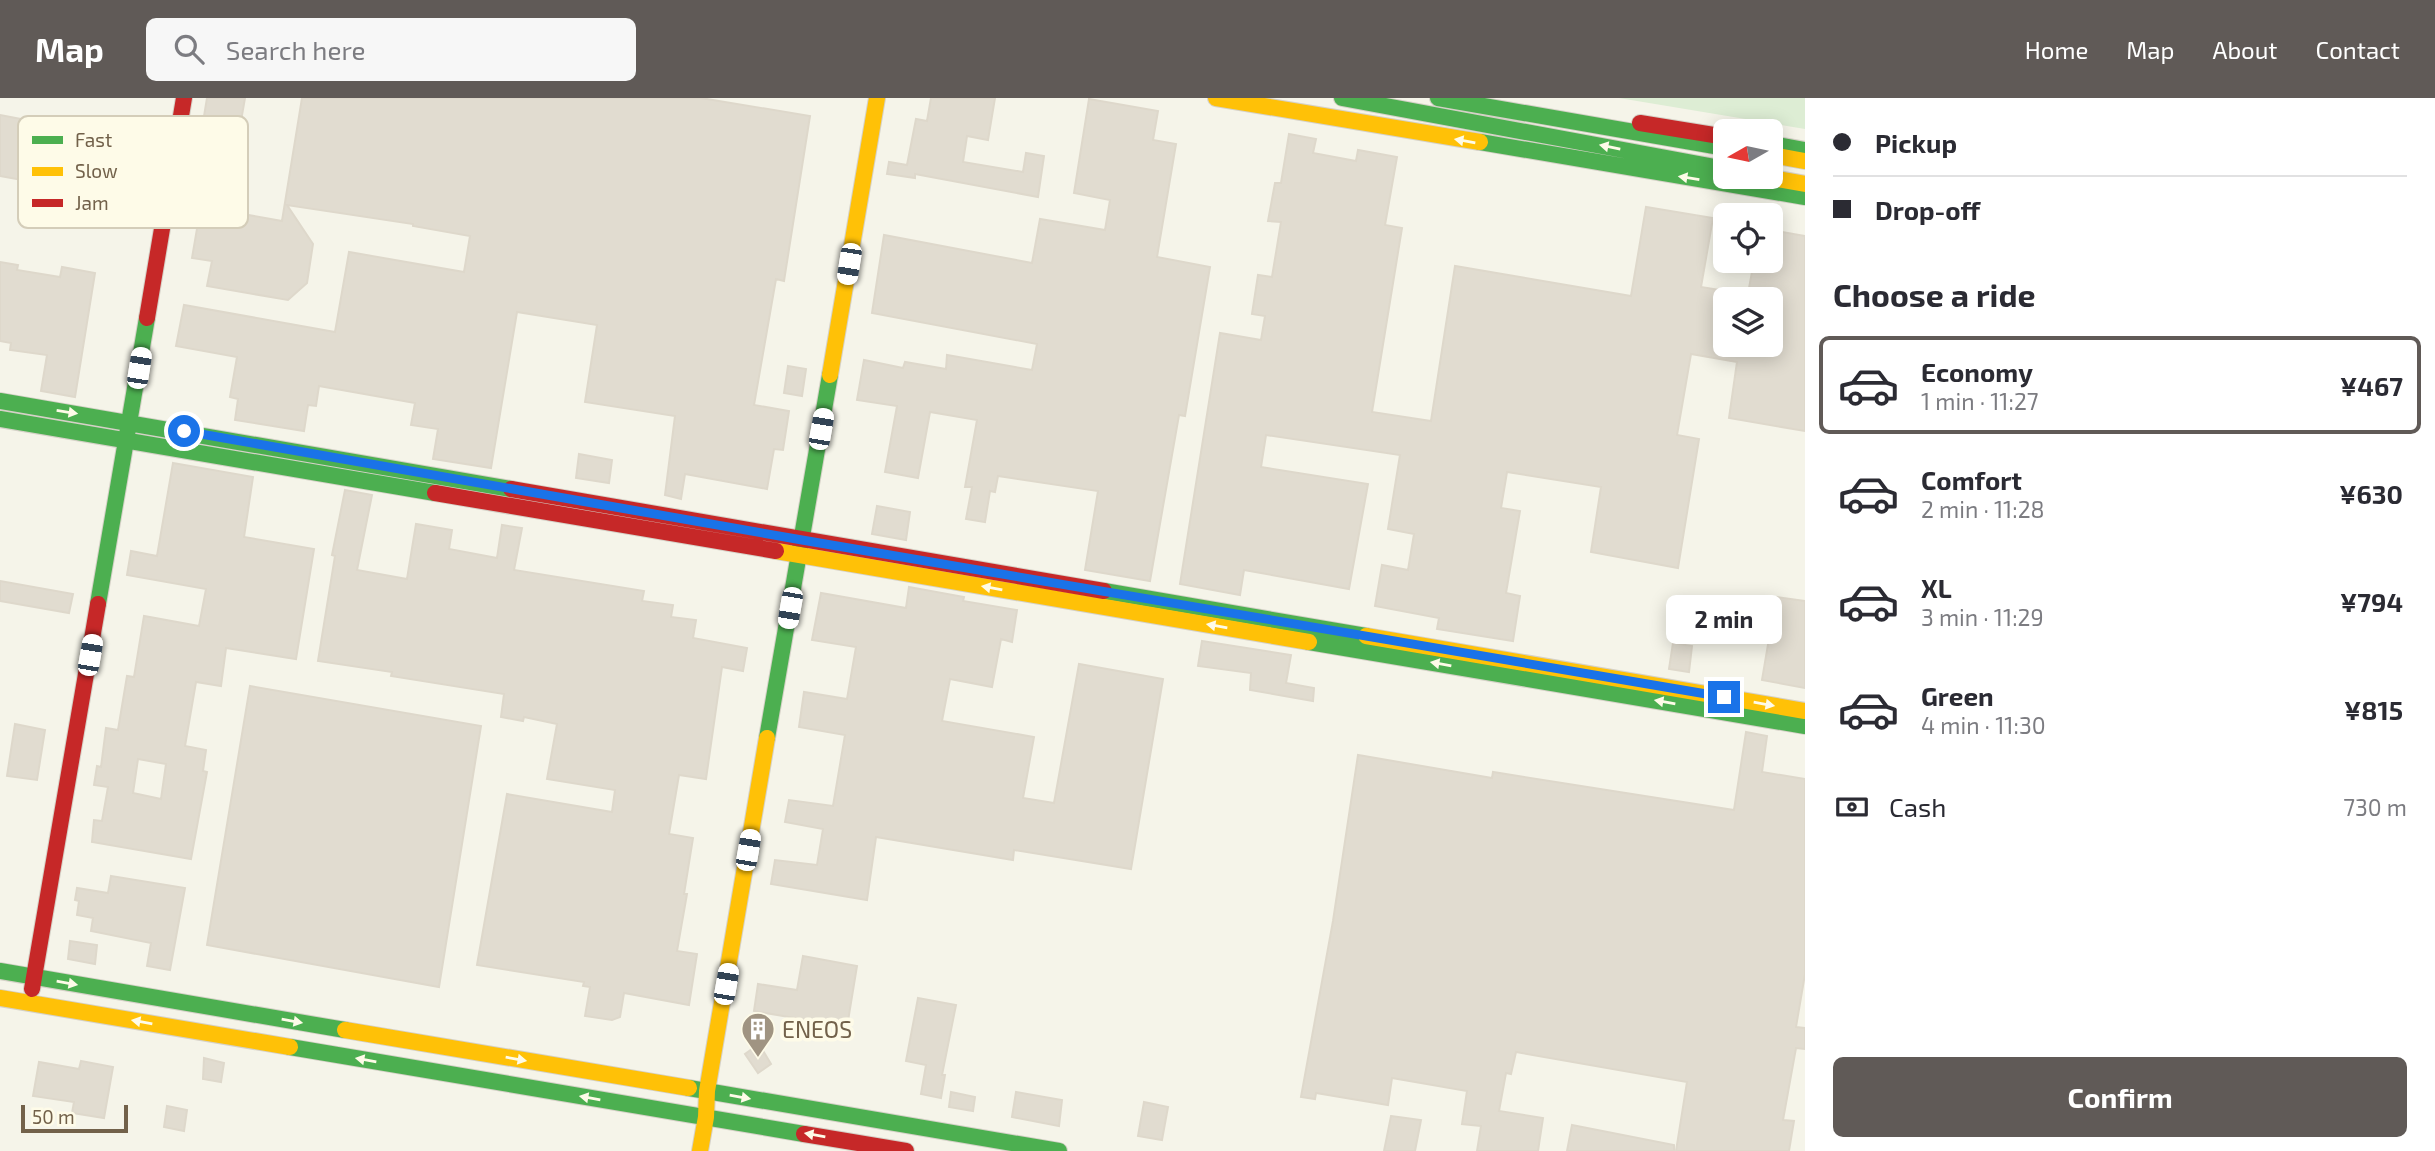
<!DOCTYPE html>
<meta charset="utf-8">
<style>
body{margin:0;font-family:"Exo 2",sans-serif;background:#f7f7f7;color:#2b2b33;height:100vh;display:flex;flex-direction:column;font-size:26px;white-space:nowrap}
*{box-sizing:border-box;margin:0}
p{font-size:23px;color:#7c7c81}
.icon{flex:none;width:38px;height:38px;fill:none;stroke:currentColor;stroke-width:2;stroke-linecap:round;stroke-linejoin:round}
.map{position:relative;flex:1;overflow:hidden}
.panel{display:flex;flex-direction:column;background:#fff;width:630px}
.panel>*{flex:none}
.guide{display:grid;align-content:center;height:154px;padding:0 28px;background:#fff}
.needle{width:46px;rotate:261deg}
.buttons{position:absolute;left:1713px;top:21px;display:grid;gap:14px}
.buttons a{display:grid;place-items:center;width:70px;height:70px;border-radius:10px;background:#fff;box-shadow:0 4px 18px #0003;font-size:35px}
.scale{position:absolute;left:21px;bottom:18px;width:107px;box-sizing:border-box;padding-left:7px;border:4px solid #72614a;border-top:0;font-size:19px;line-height:24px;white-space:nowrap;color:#72614a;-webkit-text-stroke:5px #fefbe8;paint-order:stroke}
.end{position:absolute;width:32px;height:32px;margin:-16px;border:9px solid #1a73e8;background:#fff;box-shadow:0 0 0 4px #fff}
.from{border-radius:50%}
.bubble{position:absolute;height:49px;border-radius:10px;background:#fff;box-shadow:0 4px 18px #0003;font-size:23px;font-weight:700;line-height:49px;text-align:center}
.car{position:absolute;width:21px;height:42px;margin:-21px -10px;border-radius:9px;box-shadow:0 0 5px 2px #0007;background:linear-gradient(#fff 24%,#345 0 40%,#fff 0 76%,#345 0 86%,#fff 0)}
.guide b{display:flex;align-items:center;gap:24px;height:66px;font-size:26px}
.guide b+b{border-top:2px solid #e1e1e2}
.guide i{width:18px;height:18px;background:#2b2b33}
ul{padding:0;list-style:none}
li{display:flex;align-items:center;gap:21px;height:98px;margin:0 14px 10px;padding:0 14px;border:4px solid transparent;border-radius:10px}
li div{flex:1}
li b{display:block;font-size:26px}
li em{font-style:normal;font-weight:700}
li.selected{border-color:#605a57}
li>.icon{width:63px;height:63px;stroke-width:1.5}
h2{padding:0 28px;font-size:32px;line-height:84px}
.pay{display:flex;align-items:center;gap:18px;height:77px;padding:0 28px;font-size:26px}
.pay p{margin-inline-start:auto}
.cta{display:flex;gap:14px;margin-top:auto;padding:14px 28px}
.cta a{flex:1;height:80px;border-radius:10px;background:#605a57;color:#fff;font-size:28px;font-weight:700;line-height:80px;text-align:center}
header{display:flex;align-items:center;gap:42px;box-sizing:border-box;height:98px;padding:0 35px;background:#605a57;color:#fff}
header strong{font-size:33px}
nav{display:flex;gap:38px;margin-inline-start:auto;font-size:24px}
.search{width:490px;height:63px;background:#f7f7f7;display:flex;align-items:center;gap:18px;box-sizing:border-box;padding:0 24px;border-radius:10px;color:#7c7c81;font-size:26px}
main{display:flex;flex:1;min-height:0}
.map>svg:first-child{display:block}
.green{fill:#ddedd4}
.building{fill:#e1dcd0;stroke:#ded8cb;stroke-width:2;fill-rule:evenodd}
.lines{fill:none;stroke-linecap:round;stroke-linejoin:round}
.fast-casing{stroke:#d5d1c7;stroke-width:18}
.slow-casing{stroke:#d5d1c7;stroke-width:18}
.jam-casing{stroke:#d5d1c7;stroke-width:18}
.fast{stroke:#4caf50;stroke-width:16}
.slow{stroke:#ffc107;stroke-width:16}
.jam{stroke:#c62828;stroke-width:16}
.oneway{fill:#fefbe8}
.route{stroke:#1a73e8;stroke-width:9}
.labels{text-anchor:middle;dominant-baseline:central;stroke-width:7;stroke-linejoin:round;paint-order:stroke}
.poi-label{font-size:23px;fill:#72614a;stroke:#fefbe8;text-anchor:start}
.key{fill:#fefbe8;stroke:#d4cdb9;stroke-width:2}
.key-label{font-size:19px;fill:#72614a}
</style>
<header>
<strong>Map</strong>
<div class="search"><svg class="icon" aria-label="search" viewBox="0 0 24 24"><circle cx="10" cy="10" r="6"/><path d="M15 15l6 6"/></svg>Search here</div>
<nav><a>Home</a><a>Map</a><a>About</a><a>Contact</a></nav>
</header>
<main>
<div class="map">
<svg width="1805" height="1053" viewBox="0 0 1805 1053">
<rect width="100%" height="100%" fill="#f5f4e9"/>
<path class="green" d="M1619,0h186v31z"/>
<path class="building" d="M207,0h38l-12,69 11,2 -7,44 45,8 20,-123h399l109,18 -26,165 -8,-2 -22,126 35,6 -6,39 -9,-1 -7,40 -82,-15 -4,25 -16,-4 10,-79 -90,-14 12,-77 -80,-13 -26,156 -58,-9 5,-30 -27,-4 4,-22 -96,-17 -3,20 -8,-1 -4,26 -69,-11 3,-21 -8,-2 7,-40 -61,-11 8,-41 151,27 14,-80 115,20 6,-36 -57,-10v-2l-126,-19 26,39 -6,39 -19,17 -81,-14 5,-25 -20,-3 6,-35 20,3 5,-32 -31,-5z
M931,0h64l-7,42 -21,-4 -4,26 60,10 3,-19 18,3 -6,41 -123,-23v4l-28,-4 2,-12 18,3 9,-46 11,2z
M1089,1l69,12 -5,29 23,4 -19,113 53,10 -25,149 -6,-1 -29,166 -65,-11 13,-79 -100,-15 -3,16 -5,-1 -5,31 -19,-3 6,-32h-7l12,-67 -47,-8 -12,66 -33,-6 12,-66 -40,-6 7,-40 39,8 2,-6 41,7 1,-14 85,15 5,-26 -165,-31 12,-78 148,28 8,-44 65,11 5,-30 -36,-7z
M0,17l126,24 -10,58 -116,-21z
M1289,36l27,5 -3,14 43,8 2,-11 39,7 -12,68 17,3 -30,184 59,9 24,-155 176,30 15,-89 67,11 -12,69 25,4v54h45v-46h-24l7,-38h17v-31l34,6v195l-76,-13 8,-56 -46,-8 -14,81 22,4 -21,129 -87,-16 10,-65 -94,-15 -6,36 19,3 -14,82 14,3 -7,45 -76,-12 2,-11 -64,-12 7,-41 26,5 6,-36 -26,-5 12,-74 -134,-20 -5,32 107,17 -19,105 -105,-19 -4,25 -60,-11 40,-251 41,7 4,-24 -13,-2 6,-39 14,2 9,-55 -13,-1 7,-38h6z
M0,164l18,3 -1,5 43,7 2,-10 33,6 -20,124 -34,-6 6,-36 -37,-5 1,-7 -11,-2z
M788,268l18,3 -4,27 -18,-3z
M579,356l33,6 -3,23 -33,-5z
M173,365l80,14 -9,60 70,12 -18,110 -70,-11 -5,38 -25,-4 -11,64 21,4 -3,21 4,1 -16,87 -99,-17 2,-22 8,1 6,-34 -14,-2 3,-19 4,1 5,-39 12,2 9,-54 7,1 10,-61 55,10 7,-37 -79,-14 4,-24 26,5zM138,661l28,5 -5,35 -28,-6z
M345,392l27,5 -15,75 50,9 9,-55 36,6 -3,19 48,9 5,-33 20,3 -8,42 130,21 -2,10 31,4 -2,12 25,3 -3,18 54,10 -4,23 -21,-4 -16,112 -27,-4 -10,59 24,4 -9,56h3l-10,57 20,3 -8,51 -65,-12 -4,24 -8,3 -27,-4 5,-29 -7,-1 1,-4 -107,-17 30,-171 105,18 3,-22 -68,-11 10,-55 -33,-7 -1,4 -22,-4 3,-23 -113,-18 1,-4 -74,-11 17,-105 -3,-1z
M877,408l33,6 -4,28 -34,-6z
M0,483l73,13 -4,19 -69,-12z
M909,489l55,10 -1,4 54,9 -5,32 -11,-3 -9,48 -42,-8 -8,42 92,16 -11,61 31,5 25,-139 84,15 -32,190 -117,-19 -1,10 -137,-23 -9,63 -96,-16 4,-24 42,5 6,-36 -38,-7 4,-22 44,6 12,-71 -46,-8 5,-35 43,7 9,-52 -44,-7 9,-47 85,15z
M1776,499l29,4v87l-43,-8z
M1202,543l89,14 -5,28 28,5 -1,13 -63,-11 1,-17 -53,-7z
M1673,545l19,3 -3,26 -20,-3z
M250,588l231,40 -42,261 -232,-42z
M15,626l30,6 -8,50 -30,-4z
M1746,634l21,4 -5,36 43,7v195l-9,53 9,1v21l-9,-1 -13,72 11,1 -5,30h-113l11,-69 -171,-30 -5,22 -5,-1 -7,38 44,7 -5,33h-61l4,-25 -19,-2 5,-33 -75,-13 -4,27 -72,-12 -1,6 -14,-2 32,-176 25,-166 134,23 1,-6 241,38z
M111,778l74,12 -15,82 -23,-4 4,-23 -60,-12 2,-13 -16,-3 2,-14 -4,-1 2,-12 31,5z
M70,843l27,4 -2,19 -27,-5z
M803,858l54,10 -10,61 -93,-16 4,-27 39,6z
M918,900l38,7 -14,70h3l-4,23 -20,-4 5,-29 -20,-4z
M759,946l12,20 -13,9 -13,-19z
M204,960l20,5 -3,19 -18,-3z
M81,963l32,6 -9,51 -32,-5 2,-11 -41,-6 6,-34 40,7z
M951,994l24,5 -2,14 -24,-4z
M1016,994l46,8 -3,26 -47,-9z
M1144,1004l24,5 -6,33 -24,-4z
M167,1008l20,4 -3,21 -20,-4z
M1391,1018l30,4 -6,31h-31z
M1572,1027l102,20v6h-107z"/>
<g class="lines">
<defs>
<path id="fast" d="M1342,0l384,71
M1438,0l288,50
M1480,44l325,55
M1771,46l34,6
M0,303l511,88
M0,321l435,74
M1104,493l262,45
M98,506l49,-286
M1309,544l496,84
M767,640l63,-363
M0,873l345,59
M290,949l514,87
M689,990l370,63"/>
<path id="slow" d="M1216,0l264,44
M1771,57l34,6
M1767,79l38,7
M830,277l47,-277
M776,453l533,91
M1366,538l439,75
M0,900l290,49
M345,932l344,58
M700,1053l6,-34 1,-26 60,-353"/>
<path id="jam" d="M1640,25l86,14
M147,220l37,-220
M511,391l593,102
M435,395l341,58
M32,891l66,-385
M804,1036l102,17"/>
</defs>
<use href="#fast" class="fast-casing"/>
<use href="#slow" class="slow-casing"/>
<use href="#jam" class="jam-casing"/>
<use href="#fast" class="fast"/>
<use href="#slow" class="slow"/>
<use href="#jam" class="jam"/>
</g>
<defs><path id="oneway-solid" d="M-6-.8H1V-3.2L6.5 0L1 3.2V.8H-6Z" transform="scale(1.75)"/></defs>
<g class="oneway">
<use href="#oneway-solid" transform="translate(1465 43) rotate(-170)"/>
<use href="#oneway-solid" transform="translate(1610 49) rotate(-169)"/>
<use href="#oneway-solid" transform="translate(1689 80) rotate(-171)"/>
<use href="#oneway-solid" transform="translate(67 314) rotate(9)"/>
<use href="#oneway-solid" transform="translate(992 490) rotate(-170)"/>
<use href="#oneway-solid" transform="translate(1217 528) rotate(-170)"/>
<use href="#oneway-solid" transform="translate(1441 566) rotate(-170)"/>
<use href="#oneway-solid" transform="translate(1665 604) rotate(-170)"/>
<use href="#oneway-solid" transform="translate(1764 606) rotate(10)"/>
<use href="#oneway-solid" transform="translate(67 885) rotate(10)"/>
<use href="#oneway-solid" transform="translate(292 923) rotate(10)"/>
<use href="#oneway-solid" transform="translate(142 924) rotate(-170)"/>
<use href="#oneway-solid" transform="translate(516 961) rotate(10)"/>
<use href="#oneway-solid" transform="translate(366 962) rotate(-170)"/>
<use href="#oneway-solid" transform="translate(740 999) rotate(10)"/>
<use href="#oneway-solid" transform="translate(590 1000) rotate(-170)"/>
<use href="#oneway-solid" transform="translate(815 1037) rotate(-170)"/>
</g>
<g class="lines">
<path class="route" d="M184,333l618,109 922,157"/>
</g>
<defs>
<symbol id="building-pin" viewBox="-11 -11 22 30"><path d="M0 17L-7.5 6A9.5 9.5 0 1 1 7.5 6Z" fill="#a09482" stroke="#fefbe8"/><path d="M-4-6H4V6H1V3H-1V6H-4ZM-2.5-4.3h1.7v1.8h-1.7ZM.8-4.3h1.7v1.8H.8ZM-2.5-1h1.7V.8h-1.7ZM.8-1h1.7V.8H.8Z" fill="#fff"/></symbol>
</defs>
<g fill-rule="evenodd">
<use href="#building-pin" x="739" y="912" width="38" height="52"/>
</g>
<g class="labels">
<g class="poi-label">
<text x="782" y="931">ENEOS</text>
</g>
</g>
<rect x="18" y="18" width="230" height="112" rx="10" class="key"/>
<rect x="32" y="38" width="31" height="8" fill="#4caf50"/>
<rect x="32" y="69" width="31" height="9" fill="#ffc107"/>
<rect x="32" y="101" width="31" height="8" fill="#c62828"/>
<g class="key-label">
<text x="75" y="49">Fast</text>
<text x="75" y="80">Slow</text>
<text x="75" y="112">Jam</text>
</g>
</svg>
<div class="buttons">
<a><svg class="needle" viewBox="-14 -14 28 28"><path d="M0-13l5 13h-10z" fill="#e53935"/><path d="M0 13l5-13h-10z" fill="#7c7c81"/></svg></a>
<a><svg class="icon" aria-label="locate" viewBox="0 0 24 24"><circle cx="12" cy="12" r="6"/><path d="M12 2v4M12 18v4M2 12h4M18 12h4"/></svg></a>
<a><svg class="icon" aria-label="layers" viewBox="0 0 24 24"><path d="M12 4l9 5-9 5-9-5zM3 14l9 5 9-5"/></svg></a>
</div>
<div class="scale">50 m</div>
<i class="end from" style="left:184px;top:333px"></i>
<i class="end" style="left:1724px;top:599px"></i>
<div class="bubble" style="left:1666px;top:497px;width:116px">2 min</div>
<i class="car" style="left:849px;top:166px;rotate:189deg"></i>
<i class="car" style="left:139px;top:270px;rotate:9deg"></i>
<i class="car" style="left:821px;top:331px;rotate:10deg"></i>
<i class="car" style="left:790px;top:510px;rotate:190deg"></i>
<i class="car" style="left:90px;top:557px;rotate:10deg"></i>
<i class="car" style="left:748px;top:752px;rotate:10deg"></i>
<i class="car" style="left:726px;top:886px;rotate:10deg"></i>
</div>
<section class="panel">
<div class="guide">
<b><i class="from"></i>Pickup</b>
<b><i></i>Drop-off</b>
</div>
<h2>Choose a ride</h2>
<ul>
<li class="selected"><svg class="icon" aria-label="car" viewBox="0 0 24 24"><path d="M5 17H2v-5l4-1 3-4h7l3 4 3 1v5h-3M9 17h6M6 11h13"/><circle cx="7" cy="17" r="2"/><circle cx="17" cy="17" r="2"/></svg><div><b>Economy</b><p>1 min · 11:27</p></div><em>¥467</em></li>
<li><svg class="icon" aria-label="car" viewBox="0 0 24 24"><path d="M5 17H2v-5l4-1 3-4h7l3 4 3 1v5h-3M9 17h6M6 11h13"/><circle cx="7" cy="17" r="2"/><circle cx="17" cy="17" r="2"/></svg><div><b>Comfort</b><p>2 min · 11:28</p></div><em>¥630</em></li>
<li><svg class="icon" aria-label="car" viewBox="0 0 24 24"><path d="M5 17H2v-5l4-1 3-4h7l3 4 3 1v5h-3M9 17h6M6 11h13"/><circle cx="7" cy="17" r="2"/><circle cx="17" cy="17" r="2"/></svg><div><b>XL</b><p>3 min · 11:29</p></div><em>¥794</em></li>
<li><svg class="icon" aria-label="car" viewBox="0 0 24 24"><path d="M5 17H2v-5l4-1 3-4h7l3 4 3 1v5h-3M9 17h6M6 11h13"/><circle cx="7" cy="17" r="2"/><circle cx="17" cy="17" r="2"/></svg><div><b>Green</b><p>4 min · 11:30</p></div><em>¥815</em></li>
</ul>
<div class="pay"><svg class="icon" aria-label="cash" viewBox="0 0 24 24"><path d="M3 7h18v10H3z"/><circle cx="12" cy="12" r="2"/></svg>Cash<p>730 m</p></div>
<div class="cta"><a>Confirm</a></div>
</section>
</main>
